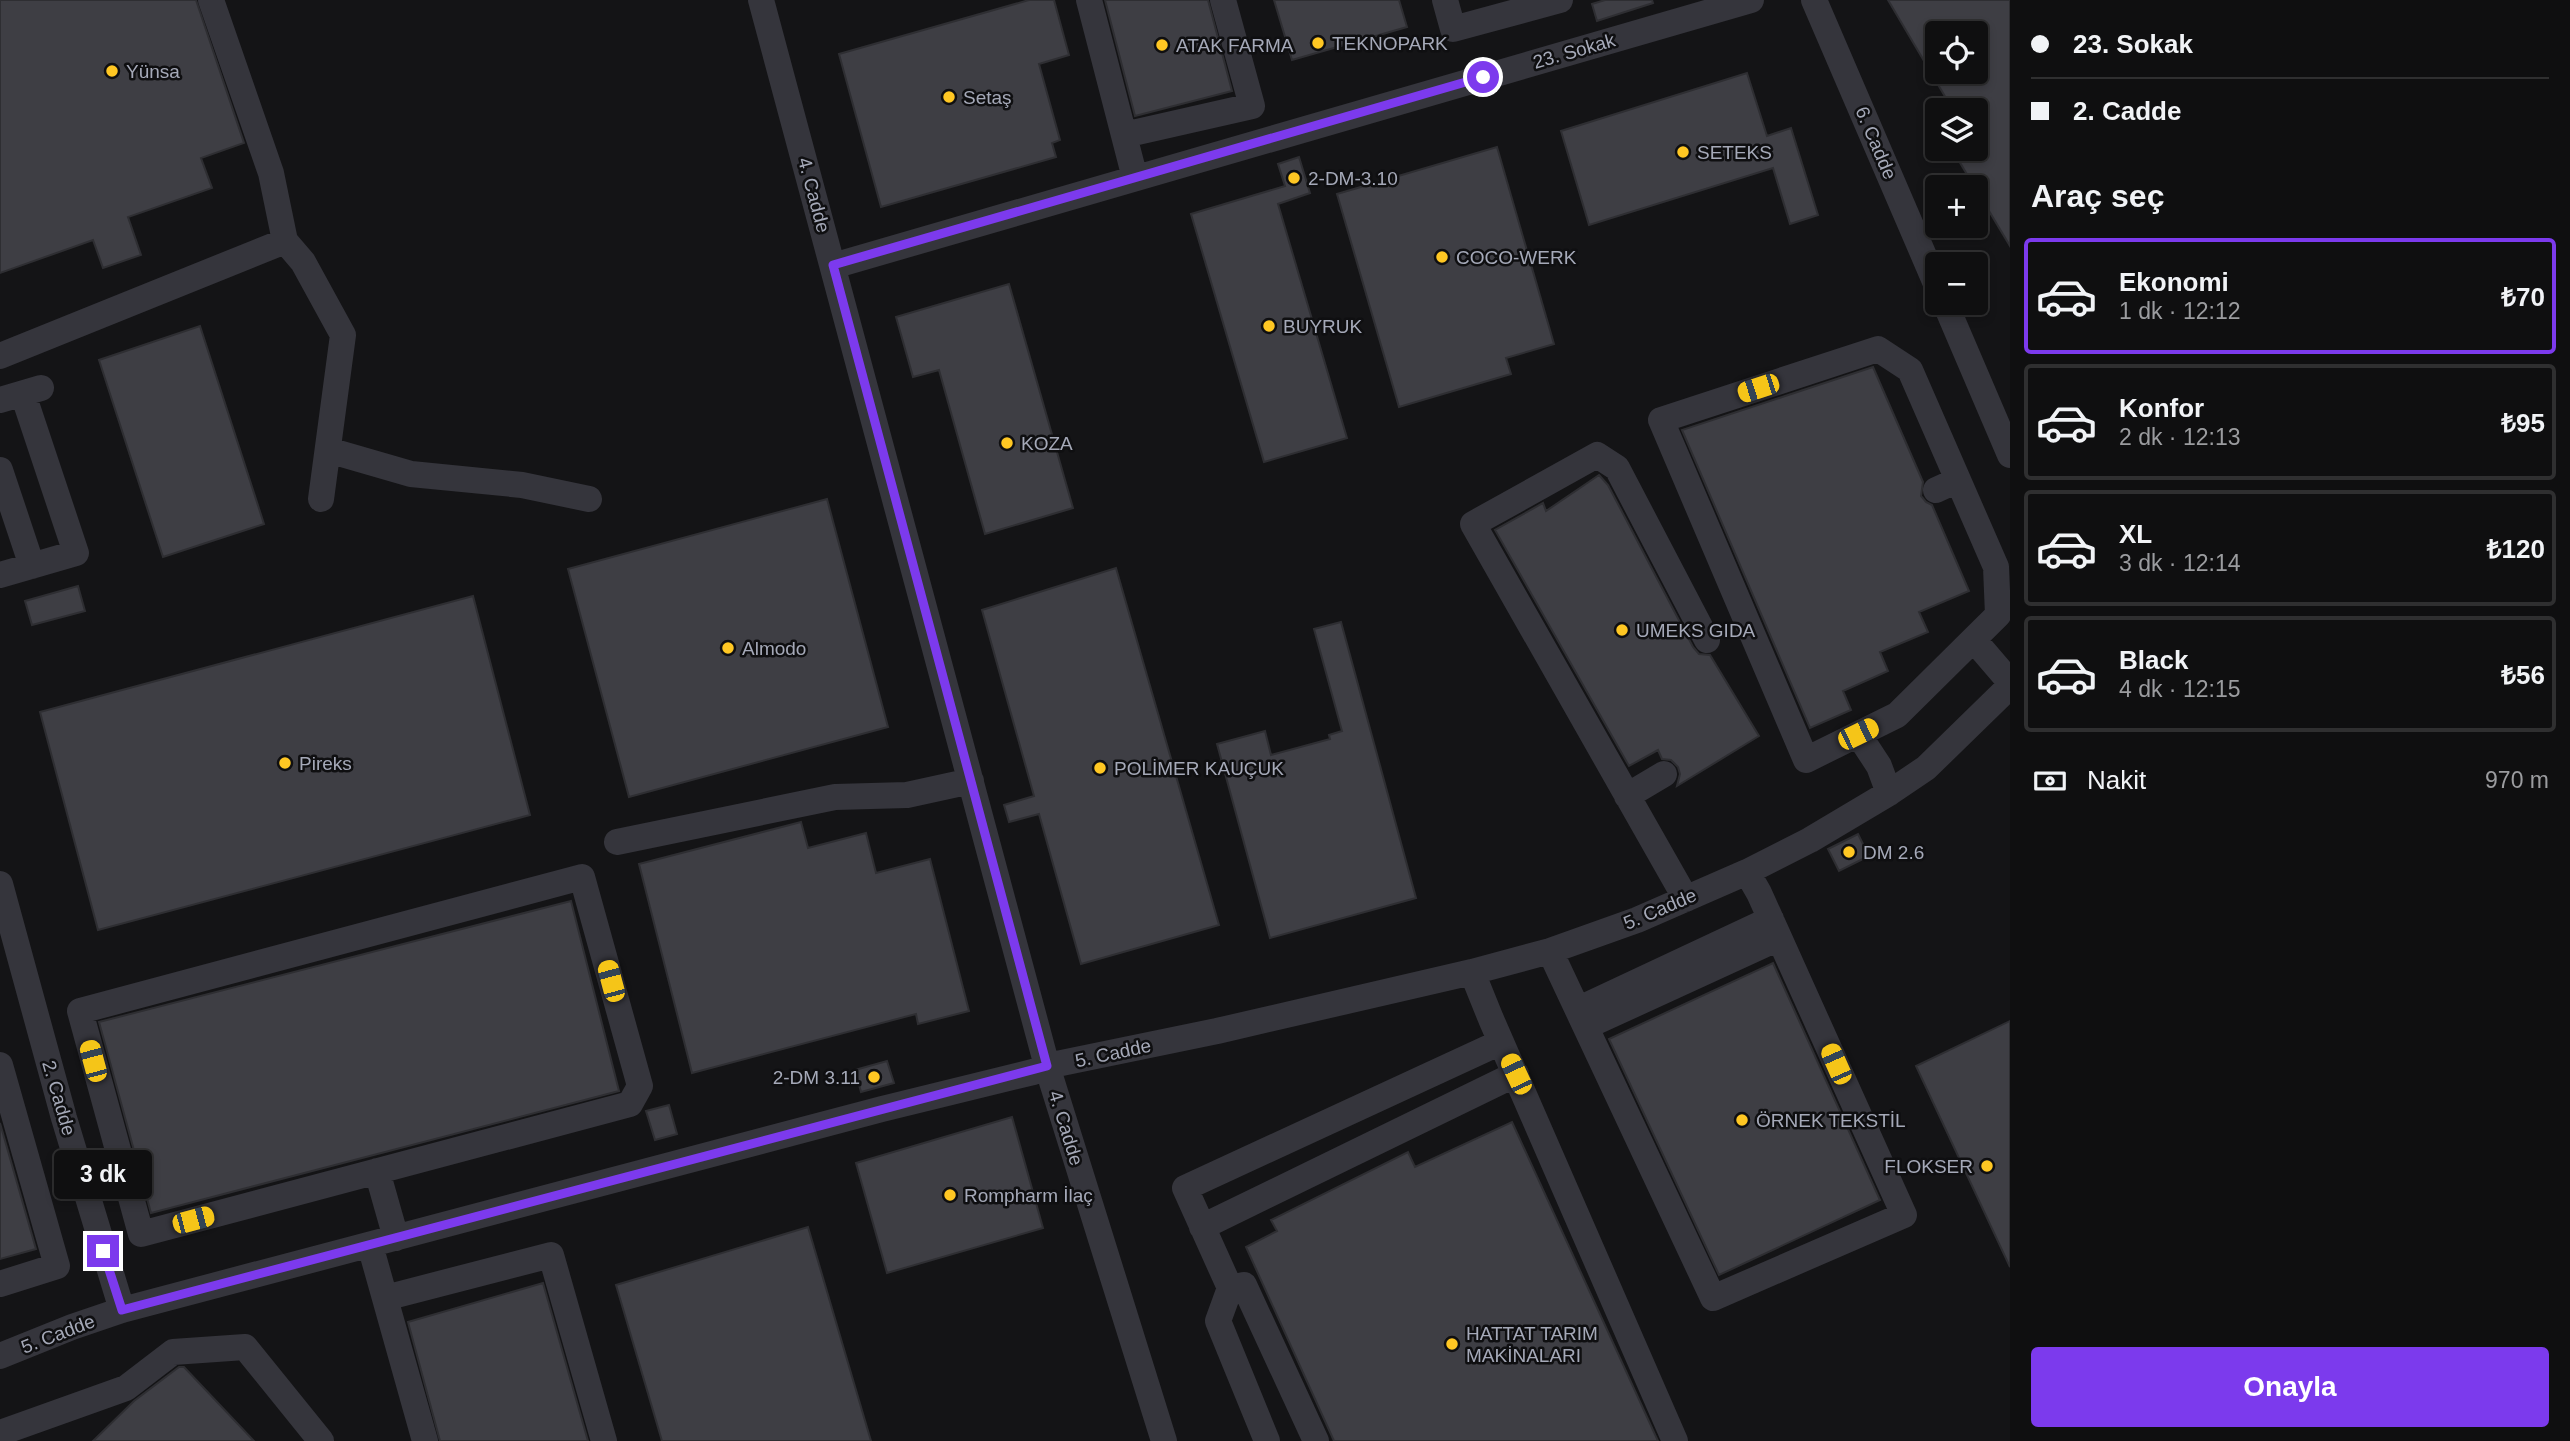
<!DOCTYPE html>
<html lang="tr">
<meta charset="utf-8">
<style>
body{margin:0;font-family:Arial,sans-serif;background:#181819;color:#f1f3f6;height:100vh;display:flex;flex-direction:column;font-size:26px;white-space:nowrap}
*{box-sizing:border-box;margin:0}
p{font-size:23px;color:#9b9c9f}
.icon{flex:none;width:38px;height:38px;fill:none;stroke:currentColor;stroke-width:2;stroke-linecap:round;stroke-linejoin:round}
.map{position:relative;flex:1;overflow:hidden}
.panel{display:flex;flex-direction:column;background:#0f0f10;width:560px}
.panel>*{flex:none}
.guide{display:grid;align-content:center;height:154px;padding:0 21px;background:#0f0f10}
.tools{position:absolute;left:1925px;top:21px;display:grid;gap:14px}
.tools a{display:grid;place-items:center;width:63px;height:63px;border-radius:7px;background:#0f0f10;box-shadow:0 4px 10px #0003,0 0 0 2px #2f2f30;font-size:35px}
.end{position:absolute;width:32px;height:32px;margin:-16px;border:9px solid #7c3aed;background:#fff;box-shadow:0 0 0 4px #fff}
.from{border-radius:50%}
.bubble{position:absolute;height:49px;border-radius:7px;background:#0f0f10;box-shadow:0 4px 10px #0003,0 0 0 2px #2f2f30;font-size:23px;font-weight:700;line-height:49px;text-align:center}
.car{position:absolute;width:21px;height:42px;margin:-21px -10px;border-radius:9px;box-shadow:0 0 5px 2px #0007;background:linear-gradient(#f5c518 24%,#345 0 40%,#f5c518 0 76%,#345 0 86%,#f5c518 0)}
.guide b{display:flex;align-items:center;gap:24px;height:66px;font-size:26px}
.guide b+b{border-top:2px solid #2f2f30}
.guide i{width:18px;height:18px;background:#f1f3f6}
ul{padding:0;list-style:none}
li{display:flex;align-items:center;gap:21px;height:116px;margin:0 14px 10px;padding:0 7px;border:4px solid #2f2f30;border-radius:7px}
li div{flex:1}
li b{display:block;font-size:26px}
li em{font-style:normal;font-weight:700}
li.on{border-color:#7c3aed}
li>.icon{width:63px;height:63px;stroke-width:1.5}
h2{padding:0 21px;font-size:32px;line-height:84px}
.pay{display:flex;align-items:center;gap:18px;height:77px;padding:0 21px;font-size:26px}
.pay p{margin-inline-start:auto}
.action{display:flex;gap:14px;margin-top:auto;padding:14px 21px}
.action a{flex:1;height:80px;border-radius:7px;background:#7c3aed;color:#fff;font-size:28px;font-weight:700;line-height:80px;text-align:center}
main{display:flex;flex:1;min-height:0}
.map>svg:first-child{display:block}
.building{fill:#3e3e44;stroke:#2e2e32;stroke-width:2;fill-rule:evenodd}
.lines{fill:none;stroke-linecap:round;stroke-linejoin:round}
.minor{stroke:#35353c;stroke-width:26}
.route{stroke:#7c3aed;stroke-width:9}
.poi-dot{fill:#ffc723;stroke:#0f0f11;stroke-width:2.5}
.labels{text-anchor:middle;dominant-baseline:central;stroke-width:5;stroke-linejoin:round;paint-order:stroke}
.poi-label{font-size:19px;fill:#a5a9b8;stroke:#0f0f11;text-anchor:start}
.street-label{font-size:19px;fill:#a5a9b8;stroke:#0f0f11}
</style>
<main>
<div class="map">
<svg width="2010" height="1441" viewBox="0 0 2010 1441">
<rect width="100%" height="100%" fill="#141416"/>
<path class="building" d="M0,0h196l48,143 -43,15 11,30 -84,29 13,38 -38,13 -10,-28 -93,33z
M1029,0h25l15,55 -30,9 21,76 -8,3 4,14 -175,50 -42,-153z
M1105,0h103l24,91 -97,25z
M1274,0h125l8,27 -115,33z
M1605,0h47l1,3 -56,18 -5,-17z
M1888,0h122v246l-54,-90 12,-7h8v-39h-23zM1937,33h39v39h-39z
M1747,73l20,63 24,-8 27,87 -28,9 -17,-56 -184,57 -28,-94z
M1497,147l57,197 -48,14 5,16 -112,33 -62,-213z
M1299,157l11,36 -32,11 69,234 -83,24 -73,-248 94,-28 -7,-22z
M1009,284l64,224 -88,26 -46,-164 -26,7 -17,-60z
M200,326l64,198 -101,33 -64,-197z
M1873,367l50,115 -2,14 5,6 6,3 37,86 -50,21 9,20 -48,20 8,19 -45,20 8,19 -41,18 -128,-298z
M1599,475l9,10 85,162 6,7 11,1 49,81 -82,50 3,-12 -2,-7 -7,-7 -9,-1 -4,-9 -29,16 -134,-236 48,-27 3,8z
M827,499l61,228 -259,70 -61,-228z
M1116,568l103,357 -138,39 -42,-150 -30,8 -5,-17 30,-9 -52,-186z
M78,586l7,25 -53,14 -7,-24z
M473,596l57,219 -432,115 -58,-218z
M1341,622l75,276 -146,40 -53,-194 48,-13 6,24 59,-16 -1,-4 13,-4 -28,-102z
M801,822l7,26 58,-15 10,40 54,-14 39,152 -51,13 -2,-10 -224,59 -53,-209z
M1858,834l11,22 -30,15 -11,-22z
M571,901l48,190 -468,122 -52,-191z
M1773,963l107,237 -161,75 -110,-236z
M2010,1021v246l-94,-201z
M887,1061l7,22 -33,9 -6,-22z
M669,1105l8,29 -22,6 -9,-29z
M1012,1117l31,111 -156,45 -31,-110z
M1512,1122l146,319h-324l-88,-194 31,-16 -6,-11 137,-68 7,15z
M0,1123l36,126 -36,10z
M808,1227l63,214h-209l-46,-156z
M543,1283l45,158h-148l-32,-119z
M179,1367h5l70,74h-161l41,-40z"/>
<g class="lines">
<path class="minor" d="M761,0l286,1066 117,375
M1089,0l46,178
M1445,0l8,29 107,-29
M1814,0l123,286
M1124,135l128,-29 -29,-106
M285,241l18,21 40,73 -22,164
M833,266l918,-266
M1945,303l65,152
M1878,349l32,21 86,197 2,48 -101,100 -91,45 -145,-340z
M0,356l285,-115 -14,-68 -60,-173
M0,400l41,-12
M328,450l83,24 111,11 67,14
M0,470l32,96
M1936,490l22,-10
M0,575l76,-22 -53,-159
M1974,640l36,42
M1858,734l21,32 10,27
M1627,796l37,-22
M617,842l218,-45 72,-2 64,-14
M582,877l58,209 -10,18 -489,130 -61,-223z
M0,884l64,234 58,192
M1686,899l-213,-375 124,-69 20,13 90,172
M1550,951l163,347 191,-83 -145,-322 -12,-21
M1472,972l19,47 184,422
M1579,1009l192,-90
M1587,1026l192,-88
M0,1065l57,201 -57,18
M377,1171l19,67
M1202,1227l314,-153
M370,1245l55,196
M1230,1288l14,-3 72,156
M385,1298l166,-43 53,186
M0,1356l72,-29 50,-17 760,-201 151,-37 14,-6 170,-35 255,-59 78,-21 87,-31 110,-48 63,-32 79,-47 37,-25 84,-82
M0,1433l126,-45 47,-36 72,-5 76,94
M1267,1441l-49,-120 12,-33 -45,-100 316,-146"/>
</g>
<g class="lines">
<path class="route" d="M103,1251l19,59 925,-244 -214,-801 650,-188"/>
</g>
<g class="poi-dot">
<circle cx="1318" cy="43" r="7"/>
<circle cx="1162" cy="45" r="7"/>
<circle cx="112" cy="71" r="7"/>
<circle cx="949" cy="97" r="7"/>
<circle cx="1683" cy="152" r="7"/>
<circle cx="1294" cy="178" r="7"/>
<circle cx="1442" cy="257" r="7"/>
<circle cx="1269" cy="326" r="7"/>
<circle cx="1007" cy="443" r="7"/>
<circle cx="1622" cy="630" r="7"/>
<circle cx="728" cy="648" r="7"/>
<circle cx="285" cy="763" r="7"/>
<circle cx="1100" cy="768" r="7"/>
<circle cx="1849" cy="852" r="7"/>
<circle cx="874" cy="1077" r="7"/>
<circle cx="1742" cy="1120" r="7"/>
<circle cx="1987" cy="1166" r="7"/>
<circle cx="950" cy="1195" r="7"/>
<circle cx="1452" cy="1344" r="7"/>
</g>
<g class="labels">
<g class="poi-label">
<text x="1332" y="43">TEKNOPARK</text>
<text x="1176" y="45">ATAK FARMA</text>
<text x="126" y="71">Yünsa</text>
<text x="963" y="97">Setaş</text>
<text x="1697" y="152">SETEKS</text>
<text x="1308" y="178">2-DM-3.10</text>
<text x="1456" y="257">COCO-WERK</text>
<text x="1283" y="326">BUYRUK</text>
<text x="1021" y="443">KOZA</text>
<text x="1636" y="630">UMEKS GIDA</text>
<text x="742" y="648">Almodo</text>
<text x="299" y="763">Pireks</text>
<text x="1114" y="768">POLİMER KAUÇUK</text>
<text x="1863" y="852">DM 2.6</text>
<text x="860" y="1077" text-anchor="end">2-DM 3.11</text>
<text x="1756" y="1120">ÖRNEK TEKSTİL</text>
<text x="1973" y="1166" text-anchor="end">FLOKSER</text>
<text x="964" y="1195">Rompharm İlaç</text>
<text x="1466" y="1333">HATTAT TARIM<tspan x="1466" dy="22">MAKİNALARI</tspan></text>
</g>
<g class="street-label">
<text transform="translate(1574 51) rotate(-16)">23. Sokak</text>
<text transform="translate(1876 143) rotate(67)">6. Cadde</text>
<text transform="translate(814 195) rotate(75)">4. Cadde</text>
<text transform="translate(1660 909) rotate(-23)">5. Cadde</text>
<text transform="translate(1113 1053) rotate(-12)">5. Cadde</text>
<text transform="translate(59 1098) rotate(74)">2. Cadde</text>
<text transform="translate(1066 1128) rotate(73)">4. Cadde</text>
<text transform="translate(58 1334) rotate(-21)">5. Cadde</text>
</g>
</g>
</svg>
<div class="tools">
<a><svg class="icon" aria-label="locate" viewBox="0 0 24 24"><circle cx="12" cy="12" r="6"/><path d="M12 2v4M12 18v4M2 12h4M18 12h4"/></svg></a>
<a><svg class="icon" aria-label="layers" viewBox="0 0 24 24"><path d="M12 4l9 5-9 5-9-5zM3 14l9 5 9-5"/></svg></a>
<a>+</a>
<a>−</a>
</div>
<i class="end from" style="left:1483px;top:77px"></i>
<i class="end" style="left:103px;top:1251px"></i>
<div class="bubble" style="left:54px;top:1150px;width:98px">3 dk</div>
<i class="car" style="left:1758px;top:388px;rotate:252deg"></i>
<i class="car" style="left:1858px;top:734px;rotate:64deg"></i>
<i class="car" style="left:611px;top:981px;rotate:345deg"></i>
<i class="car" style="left:93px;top:1061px;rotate:345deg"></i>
<i class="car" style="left:1836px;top:1064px;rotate:336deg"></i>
<i class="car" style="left:1516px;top:1074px;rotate:335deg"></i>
<i class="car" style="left:193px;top:1220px;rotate:75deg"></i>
</div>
<section class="panel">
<div class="guide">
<b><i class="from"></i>23. Sokak</b>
<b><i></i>2. Cadde</b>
</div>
<h2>Araç seç</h2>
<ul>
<li class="on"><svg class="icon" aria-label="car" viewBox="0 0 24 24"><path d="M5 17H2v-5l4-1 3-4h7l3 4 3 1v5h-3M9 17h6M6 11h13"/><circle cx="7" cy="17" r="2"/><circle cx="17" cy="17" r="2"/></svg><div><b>Ekonomi</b><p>1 dk · 12:12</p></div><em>₺70</em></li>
<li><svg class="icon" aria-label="car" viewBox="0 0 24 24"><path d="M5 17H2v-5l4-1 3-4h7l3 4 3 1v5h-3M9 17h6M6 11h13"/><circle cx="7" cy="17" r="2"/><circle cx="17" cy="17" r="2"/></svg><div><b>Konfor</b><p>2 dk · 12:13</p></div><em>₺95</em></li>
<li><svg class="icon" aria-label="car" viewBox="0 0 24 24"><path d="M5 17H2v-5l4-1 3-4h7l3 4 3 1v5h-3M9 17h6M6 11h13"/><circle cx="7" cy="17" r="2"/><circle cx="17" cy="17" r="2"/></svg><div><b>XL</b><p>3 dk · 12:14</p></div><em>₺120</em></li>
<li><svg class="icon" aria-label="car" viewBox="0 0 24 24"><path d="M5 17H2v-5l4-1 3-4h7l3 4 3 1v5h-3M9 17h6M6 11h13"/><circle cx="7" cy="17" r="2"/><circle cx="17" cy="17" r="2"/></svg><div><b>Black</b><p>4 dk · 12:15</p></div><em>₺56</em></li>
</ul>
<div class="pay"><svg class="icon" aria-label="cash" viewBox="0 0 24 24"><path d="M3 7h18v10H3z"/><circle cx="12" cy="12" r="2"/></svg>Nakit<p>970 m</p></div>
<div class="action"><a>Onayla</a></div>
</section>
</main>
